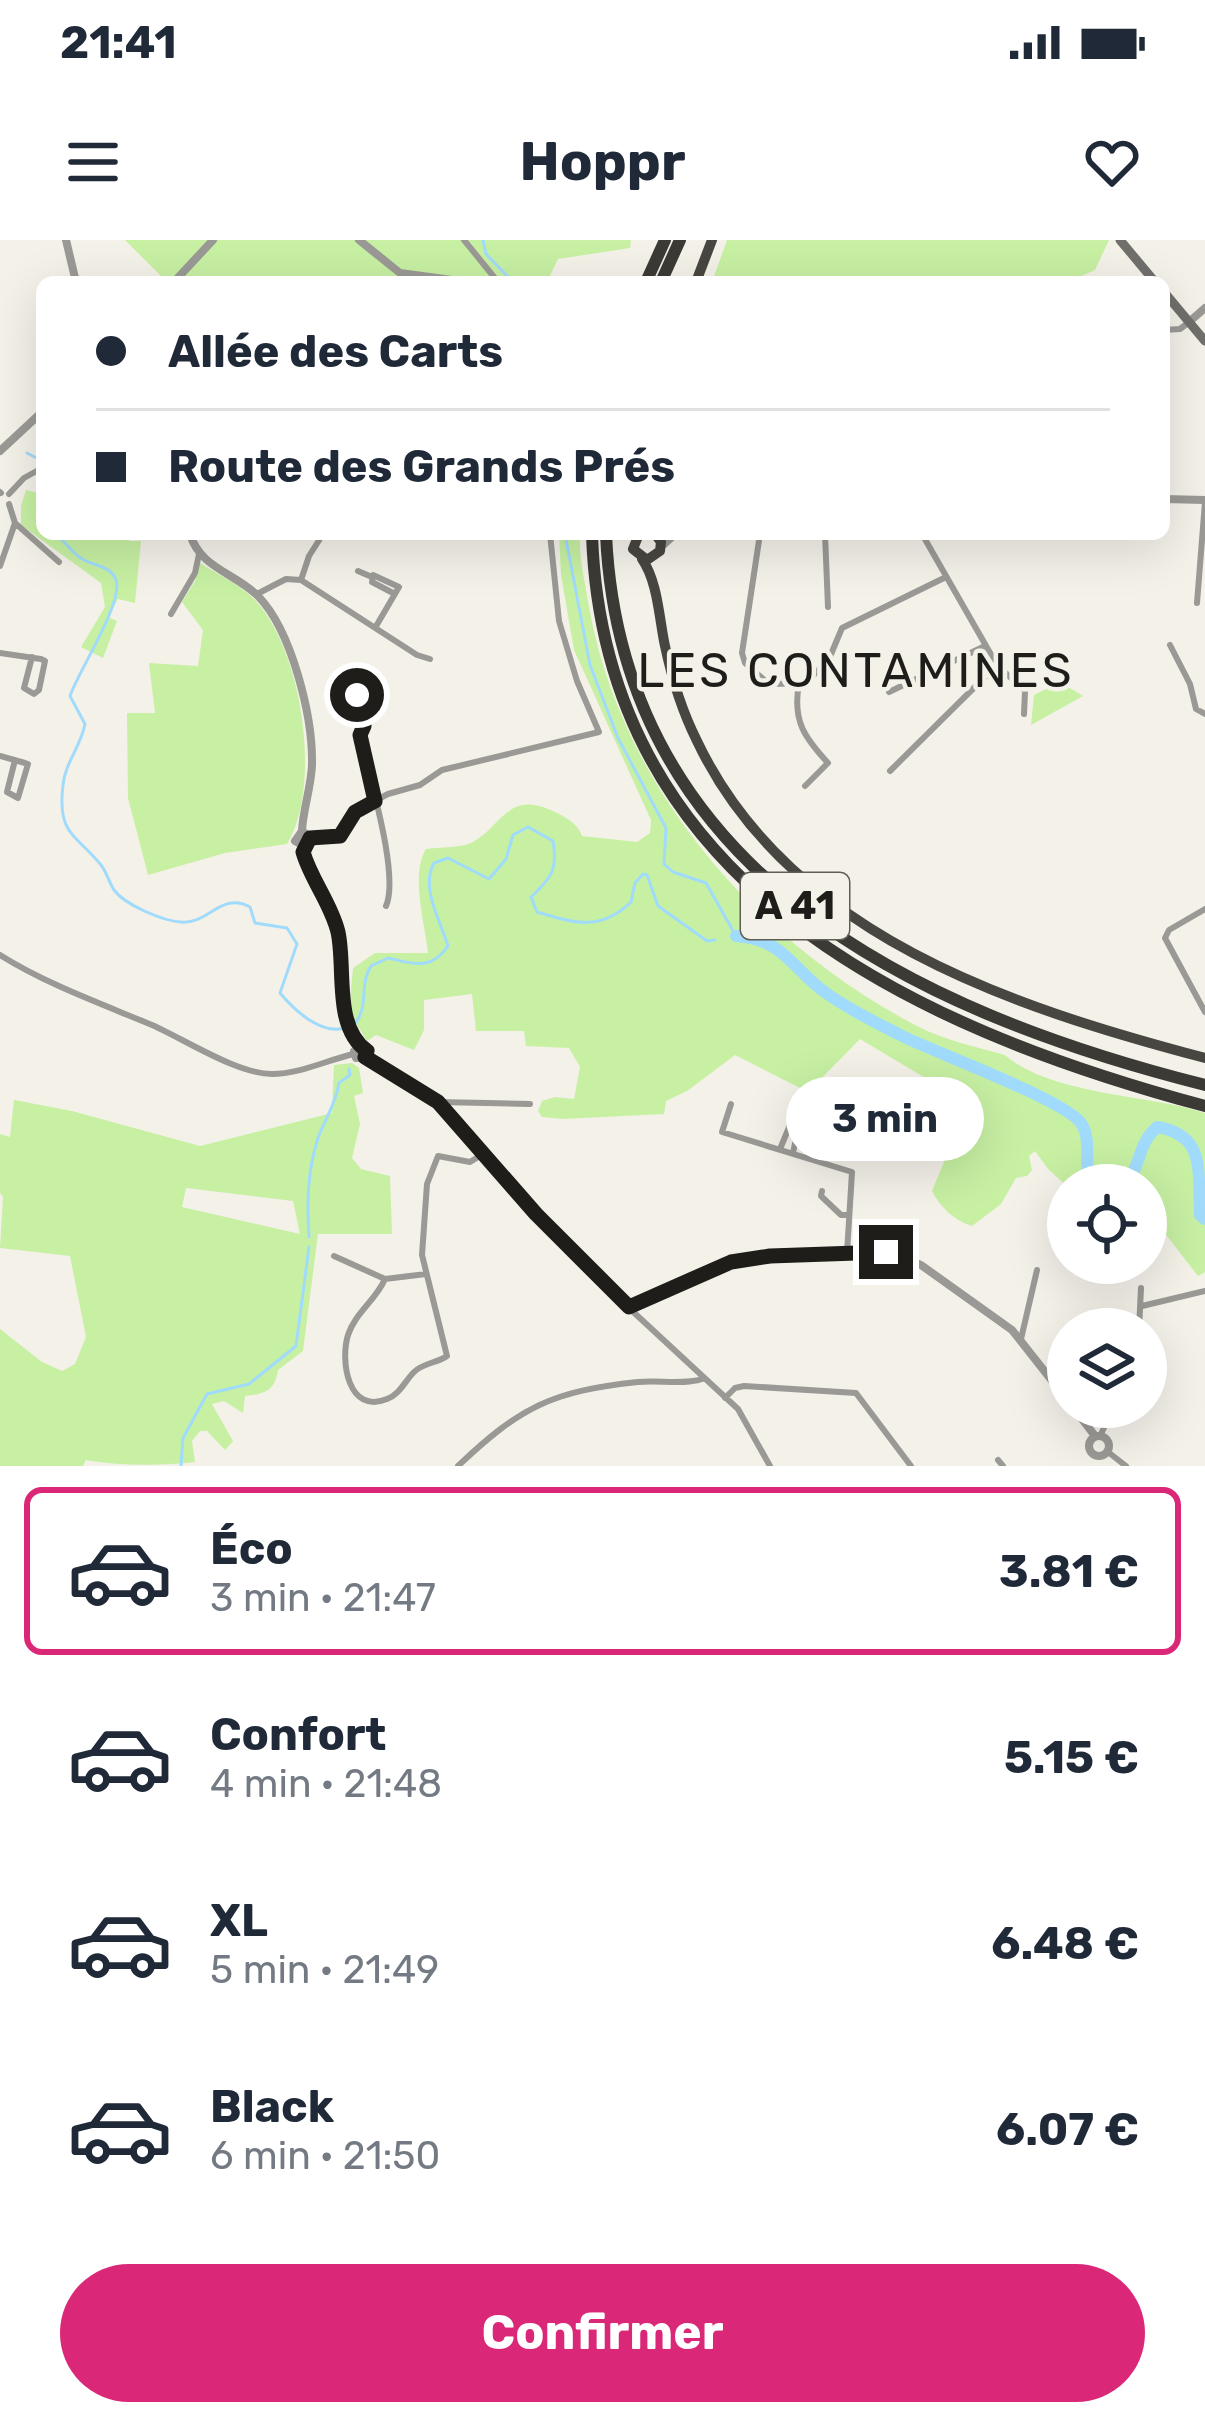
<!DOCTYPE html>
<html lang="fr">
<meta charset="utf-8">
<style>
body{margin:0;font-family:Rubik,sans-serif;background:#f6f6f7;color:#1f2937;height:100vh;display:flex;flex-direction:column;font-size:45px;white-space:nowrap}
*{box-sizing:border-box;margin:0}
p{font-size:39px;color:#747a83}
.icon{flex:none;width:66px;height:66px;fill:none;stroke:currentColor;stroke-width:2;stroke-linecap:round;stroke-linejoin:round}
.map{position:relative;height:1226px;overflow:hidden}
.details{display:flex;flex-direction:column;background:#fff;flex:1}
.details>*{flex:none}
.hud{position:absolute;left:36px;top:36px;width:1134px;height:264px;border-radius:18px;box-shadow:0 12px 48px #0002;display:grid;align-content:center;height:264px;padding:0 60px;background:#fff}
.fabs{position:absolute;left:1047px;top:924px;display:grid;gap:24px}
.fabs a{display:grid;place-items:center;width:120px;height:120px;border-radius:50%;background:#fff;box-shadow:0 12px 48px #0002;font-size:60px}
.end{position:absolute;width:54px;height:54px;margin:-27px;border:15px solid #1e1d1a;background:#fff;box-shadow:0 0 0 6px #fff}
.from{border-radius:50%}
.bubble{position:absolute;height:84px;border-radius:42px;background:#fff;box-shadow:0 12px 48px #0002;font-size:39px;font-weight:700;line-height:84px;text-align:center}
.hud b{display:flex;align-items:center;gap:42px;height:114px;font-size:45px}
.hud b+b{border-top:3px solid #e0e1e3}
.hud i{width:30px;height:30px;background:#1f2937}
ul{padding:21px 0 0;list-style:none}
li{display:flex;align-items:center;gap:36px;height:168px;margin:0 24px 18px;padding:0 36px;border:6px solid transparent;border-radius:18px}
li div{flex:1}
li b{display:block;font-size:45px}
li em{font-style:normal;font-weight:700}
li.on{border-color:#db2777}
li>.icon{width:108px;height:108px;stroke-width:1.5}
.button{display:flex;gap:24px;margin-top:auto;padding:24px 60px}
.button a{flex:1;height:138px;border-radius:72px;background:#db2777;color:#fff;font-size:48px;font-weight:700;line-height:138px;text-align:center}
.status{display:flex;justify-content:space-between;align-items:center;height:84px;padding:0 60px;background:#fff;direction:ltr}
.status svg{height:33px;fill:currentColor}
header{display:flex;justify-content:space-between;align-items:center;height:156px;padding:0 60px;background:#fff;font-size:54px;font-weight:700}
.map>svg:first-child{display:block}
.green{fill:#c7f0a3;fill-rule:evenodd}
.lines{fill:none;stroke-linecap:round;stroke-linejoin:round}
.stream{stroke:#a1dbfc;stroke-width:3}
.river{stroke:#a1dbfc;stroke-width:12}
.minor{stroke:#9a9996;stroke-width:6}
.tertiary{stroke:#9a9996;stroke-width:8}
.secondary{stroke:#716f6b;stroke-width:9}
.trunk{stroke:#484640;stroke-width:10}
.motorway{stroke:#3c3a34;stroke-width:12}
.route{stroke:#1e1d1a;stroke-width:15}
.labels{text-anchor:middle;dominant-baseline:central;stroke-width:9;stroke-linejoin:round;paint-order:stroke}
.shield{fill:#f4f1e9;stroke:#5e5d58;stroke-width:3}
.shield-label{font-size:39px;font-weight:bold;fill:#1e1d1a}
.quarter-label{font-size:48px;letter-spacing:3px;fill:#1e1d1a;stroke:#f4f1e9}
</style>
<div class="status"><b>21:41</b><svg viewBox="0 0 49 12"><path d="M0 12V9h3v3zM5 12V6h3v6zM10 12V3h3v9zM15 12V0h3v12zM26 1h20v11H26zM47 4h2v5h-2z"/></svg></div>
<header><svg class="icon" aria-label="menu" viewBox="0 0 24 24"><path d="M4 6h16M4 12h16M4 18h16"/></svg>Hoppr<svg class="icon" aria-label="heart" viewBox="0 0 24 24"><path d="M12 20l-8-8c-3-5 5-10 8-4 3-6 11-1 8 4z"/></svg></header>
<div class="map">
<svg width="1205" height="1226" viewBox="0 0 1205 1226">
<rect width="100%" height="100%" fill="#f4f1e9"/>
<path class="green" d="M125,0h506l-1,8 -72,11 -11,23h-358l-8,-8 -16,6z
M727,0h382l-14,30 -27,12h-96l-7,-6 -6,6h-247z
M42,246v48h87v7h12l-6,62 -17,-4 -10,18 9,4 -14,37 -22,-11 24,-40 -4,-24 -80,-58v-19l5,-16 13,3z
M559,294h21c-1,25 5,48 9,73 32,180 167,335 328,419 27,14 59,21 88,29 46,40 141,39 200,58v159l-7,4 -52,-67v-24l-78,2 -20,-18 -13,-18 -6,5 3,14 -5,6 -11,2 -15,26 -29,22c-17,-5 -32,-19 -40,-35l18,-44 4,-24 9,-8 4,-12 -107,-64 -52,53 -73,-37 -48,36 -21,10 -2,13 -101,5 -21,-2 -4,-6 4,-10 13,-4 19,2 6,-32 -11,-19 -43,-2 -2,-15h-48l-4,-37 -48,6v30l-10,20 -38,-15 -9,6 -18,-29 4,-44 22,-15h53c-3,-30 -18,-78 -2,-104 14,-2 36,-1 47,-7 31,-18 35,-53 82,-30 12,6 23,12 27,24l55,6 13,-9 1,-13 -77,-170 -13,-75z
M199,322c17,12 40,22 54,36 49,49 70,187 34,246l-62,9 -77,22 -20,-77 -1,-85h28l-6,-50 49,3 5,-36 -21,-28 13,-21z
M1060,442l23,14 -52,29 3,-30z
M352,823l7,5 4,25 -9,3 6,28 -8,34 9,11 29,7 2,58h-74l-15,117 -25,19c-3,22 -15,24 -33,26l-2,17 -19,-12 -12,3 21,37 -8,9 -18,-19h-7l-8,10 3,21c-35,4 -74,4 -109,-2l-3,6h-83v-137l42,33 20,9 13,-7 11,-27 -16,-81 -70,-8 3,-51 -3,-4v-59l10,3 4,-37 58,11 128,35 132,-33 2,-48zM186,948l107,13 7,33 -118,-27z"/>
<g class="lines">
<path class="stream" d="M483,0l3,14 27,28
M27,213l15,8
M42,249l-5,18 5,15
M56,294c10,8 16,20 28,26 11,6 27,6 32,20 8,22 -38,92 -46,116l15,28c-4,22 -20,39 -22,61 -6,50 13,49 38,80 6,8 8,17 13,25 11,15 49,31 67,32 27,3 40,-31 69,-15l5,16 32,5 10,16 -17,49c15,18 43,44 68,34
M565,294l25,131 28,73 48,90 -2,36 9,8 33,11 30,53
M356,782c13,-17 3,-38 15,-56l17,-8c26,6 43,13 60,-12 -7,-24 -28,-58 -14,-83l14,-5 41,21 17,-20 7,-24 15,-8 25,14c5,29 -2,37 -22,56l6,15c37,11 63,20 94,-10l4,-19 8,-9 4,1 11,31 49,35 8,-1
M309,997c-2,-36 -2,-64 9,-99 7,-19 18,-34 21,-55l11,-8 -1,-6
M181,1226l2,-28 24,-44 42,-10 47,-38 13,-99"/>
<path class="river" d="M736,696c49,4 54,31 90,57 22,16 49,29 72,41 35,18 165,65 183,89 12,18 1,42 11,62
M1123,945c19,-16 13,-40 34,-58 48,8 41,41 43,88l5,4"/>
<path class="minor" d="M464,0l34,42
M1164,90l16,-1 8,-6
M0,252l1,1
M9,254l15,-16 18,-10
M15,283l44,39
M760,294l-18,119 3,10 24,21 37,-1 23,-24 13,-31 104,-51
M825,294l3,73
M0,326l15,-43 -6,-19
M358,331l14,6
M301,340l8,-24 14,-22
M257,354l29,-15 15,1 116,75 13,4
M1197,363l8,-101
M171,374l24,-41 4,-19
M375,388l24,-41 -26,-12 -1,7 21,11
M1170,405l20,39 6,25 9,5
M0,413l41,6 4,2 -6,29 -5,4 -10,-6 8,-31
M997,425l28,26 -1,23
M799,444c-7,37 6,54 29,79l-23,23
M360,448c-7,15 7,31 0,47 8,38 40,139 26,171
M889,452l96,-46
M0,516l25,7 3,1 -10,34 -11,-6 8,-32
M890,531l107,-106 -75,-131
M310,598l30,-3 19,-26 29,-15 32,-9 22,-15 157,-38 -22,-51 -18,-60 -9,-87
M1205,669l-36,21 -4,8 40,74
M0,715c46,29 102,49 152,70 32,14 85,49 120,49 28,0 55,-14 82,-20
M438,862l92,2
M731,864l-9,28 130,40 -5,81
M780,909l10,-24 8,4 -5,24
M822,951l-1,5 20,19h8
M334,1016l51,23 41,-5
M385,1039c-9,21 -30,34 -37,56 -8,26 0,80 39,64 13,-5 18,-18 27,-27 9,-9 23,-9 33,-16l-25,-101 5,-71 11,-28 32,6 13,-8
M1142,1066l63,-15
M629,1068l109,101 32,57
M1139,1089l2,-41
M1021,1099l16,-69
M725,1158l10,-10 9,-2 112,7 55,73
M1100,1196l14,-29
M1108,1212l18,14
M998,1220l5,6
M458,1226c62,-59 94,-75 180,-84 20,-2 47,3 64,-3"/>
<path class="tertiary" d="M66,0l10,42
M359,0l41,33 67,9
M174,42l39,-42
M1189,82l16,-14
M0,211l42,-39
M1164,259l41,1
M190,294c10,34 45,39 68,62 34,35 55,121 54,169 -1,23 -9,44 -10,66
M662,306l13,-12
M304,606l6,-9 -8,-6 -7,10 9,5c0,28 25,54 32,81 13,41 0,85 27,120
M360,807l-6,4 2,7 9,-1 73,45 97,112 94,94 102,-46 39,-6 126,-3 25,12 91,65 56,71
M1073,1167l22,29
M1089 1206a10 10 0 1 1 20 0a10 10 0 1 1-20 0Z"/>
<path class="secondary" d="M1120,0l35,42
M1164,52l41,49"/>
<path class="trunk" d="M696,42l16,-42
M639,294l-6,15 14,11 13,-9 1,-9 -6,-8
M642,319c16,23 17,59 23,87 7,33 17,65 32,95 92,194 315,266 508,317"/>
<path class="motorway" d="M646,42l19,-42
M661,42l19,-42
M592,294c11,350 318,493 613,572
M606,294c15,339 310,478 599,551"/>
</g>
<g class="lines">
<path class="route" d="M357,455l7,31 -4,9 15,66 -20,11 -15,24 -30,2 -7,14c8,28 28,51 35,80 8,37 -5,95 29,119l-2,6 73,45 98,112 93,93 102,-45 39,-6 116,-4"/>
</g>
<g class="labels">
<rect class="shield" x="741" y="633" width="108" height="66" rx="9"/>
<g class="shield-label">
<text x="795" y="666">A 41</text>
</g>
<g class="quarter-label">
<text x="856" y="430">LES CONTAMINES</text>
</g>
</g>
</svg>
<div class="fabs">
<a><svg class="icon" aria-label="locate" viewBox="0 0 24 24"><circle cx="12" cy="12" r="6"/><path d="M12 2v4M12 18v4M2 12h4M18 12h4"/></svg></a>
<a><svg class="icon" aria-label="layers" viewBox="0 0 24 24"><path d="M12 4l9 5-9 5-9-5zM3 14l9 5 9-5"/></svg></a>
</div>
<i class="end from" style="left:357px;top:455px"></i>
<i class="end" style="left:886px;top:1012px"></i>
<div class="bubble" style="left:786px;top:837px;width:198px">3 min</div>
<div class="hud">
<b><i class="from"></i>Allée des Carts</b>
<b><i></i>Route des Grands Prés</b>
</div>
</div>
<section class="details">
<ul>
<li class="on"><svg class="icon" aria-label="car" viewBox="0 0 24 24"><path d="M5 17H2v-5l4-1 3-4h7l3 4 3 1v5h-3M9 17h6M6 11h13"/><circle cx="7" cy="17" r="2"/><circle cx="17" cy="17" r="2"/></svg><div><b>Éco</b><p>3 min · 21:47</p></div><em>3.81 €</em></li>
<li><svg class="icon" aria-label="car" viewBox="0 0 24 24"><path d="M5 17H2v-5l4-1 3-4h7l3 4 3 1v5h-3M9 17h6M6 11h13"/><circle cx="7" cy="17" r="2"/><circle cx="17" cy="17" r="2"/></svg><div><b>Confort</b><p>4 min · 21:48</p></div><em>5.15 €</em></li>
<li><svg class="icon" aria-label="car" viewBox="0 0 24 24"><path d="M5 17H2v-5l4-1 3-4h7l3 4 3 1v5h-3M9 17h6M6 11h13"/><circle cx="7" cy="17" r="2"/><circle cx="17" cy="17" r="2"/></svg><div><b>XL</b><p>5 min · 21:49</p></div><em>6.48 €</em></li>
<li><svg class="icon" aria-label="car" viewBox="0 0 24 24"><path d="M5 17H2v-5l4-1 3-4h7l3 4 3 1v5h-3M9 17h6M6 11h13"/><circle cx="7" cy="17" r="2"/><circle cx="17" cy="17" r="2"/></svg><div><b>Black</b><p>6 min · 21:50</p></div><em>6.07 €</em></li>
</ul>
<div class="button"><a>Confirmer</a></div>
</section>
